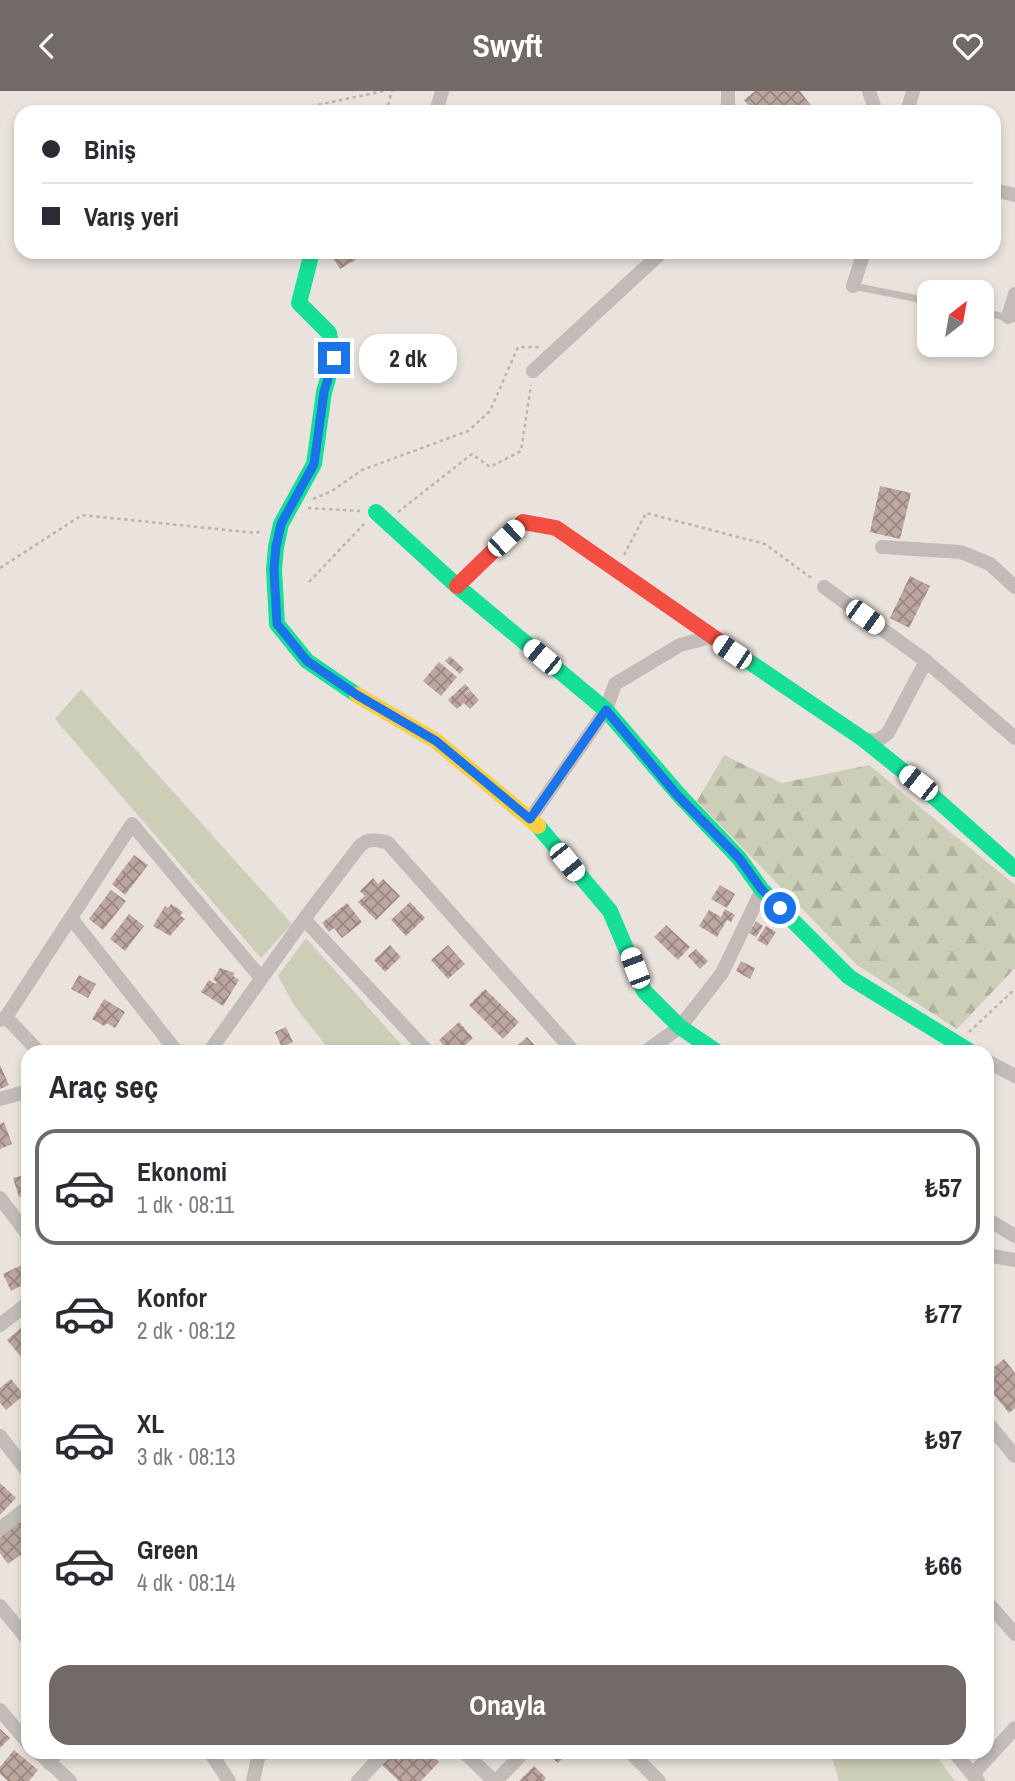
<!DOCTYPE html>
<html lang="tr">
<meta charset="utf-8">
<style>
body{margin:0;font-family:"Archivo Narrow",sans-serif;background:#f7f7f7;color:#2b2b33;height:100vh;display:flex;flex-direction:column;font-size:26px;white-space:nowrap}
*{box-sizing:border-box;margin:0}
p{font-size:23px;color:#7c7c81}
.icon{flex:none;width:38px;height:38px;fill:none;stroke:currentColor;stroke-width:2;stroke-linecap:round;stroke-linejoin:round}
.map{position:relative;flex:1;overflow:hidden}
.panel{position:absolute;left:21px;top:954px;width:973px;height:714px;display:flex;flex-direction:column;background:#fff;border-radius:21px;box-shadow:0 4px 10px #0003}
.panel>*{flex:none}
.top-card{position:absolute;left:14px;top:14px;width:987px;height:154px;border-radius:21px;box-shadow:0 4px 10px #0003;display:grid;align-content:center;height:154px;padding:0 28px;background:#fff}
.needle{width:46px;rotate:31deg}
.tools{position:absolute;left:917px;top:189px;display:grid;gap:14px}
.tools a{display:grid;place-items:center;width:77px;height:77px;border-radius:14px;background:#fff;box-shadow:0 4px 10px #0003;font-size:35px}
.end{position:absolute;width:32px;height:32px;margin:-16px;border:9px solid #1a73e8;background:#fff;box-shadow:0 0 0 4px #fff}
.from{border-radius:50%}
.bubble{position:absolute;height:49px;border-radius:21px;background:#fff;box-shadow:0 4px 10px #0003;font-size:23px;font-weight:700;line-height:49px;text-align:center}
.car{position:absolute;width:21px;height:42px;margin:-21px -10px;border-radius:9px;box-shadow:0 0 5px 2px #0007;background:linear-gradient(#fff 24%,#345 0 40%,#fff 0 76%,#345 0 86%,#fff 0)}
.top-card b{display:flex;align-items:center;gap:24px;height:66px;font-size:26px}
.top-card b+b{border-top:2px solid #e1e1e2}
.top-card i{width:18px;height:18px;background:#2b2b33}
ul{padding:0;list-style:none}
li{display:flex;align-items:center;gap:21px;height:116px;margin:0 14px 10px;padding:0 14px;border:4px solid transparent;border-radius:21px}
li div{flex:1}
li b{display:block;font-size:26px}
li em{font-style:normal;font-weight:700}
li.selected{border-color:#726a66}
li>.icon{width:63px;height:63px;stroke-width:1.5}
h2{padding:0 28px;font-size:32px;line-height:84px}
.action{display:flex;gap:14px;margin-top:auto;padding:14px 28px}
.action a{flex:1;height:80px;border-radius:21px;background:#726a66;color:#fff;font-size:28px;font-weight:700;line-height:80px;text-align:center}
header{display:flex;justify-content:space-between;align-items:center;height:91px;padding:0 28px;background:#726a66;color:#fff;font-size:32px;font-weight:700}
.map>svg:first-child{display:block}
.green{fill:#ccceb8}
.forest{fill:url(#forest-firs)}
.building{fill:url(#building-cross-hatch)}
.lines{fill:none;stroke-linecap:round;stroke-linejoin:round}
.path{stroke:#bbb4af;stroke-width:2.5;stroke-dasharray:3.5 3.5;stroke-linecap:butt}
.lane{stroke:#c2bbb7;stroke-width:7}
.street{stroke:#c2bbb7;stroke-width:14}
.fast{stroke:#16e098;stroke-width:16}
.slow{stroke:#ffcf43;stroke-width:16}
.jam{stroke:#f24e42;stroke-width:16}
.route{stroke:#1a73e8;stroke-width:9}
</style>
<header><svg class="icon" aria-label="back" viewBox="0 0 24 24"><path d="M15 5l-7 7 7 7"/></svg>Swyft<svg class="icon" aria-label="heart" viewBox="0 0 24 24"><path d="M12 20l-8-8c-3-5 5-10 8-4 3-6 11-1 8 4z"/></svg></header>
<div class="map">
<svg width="1015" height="1690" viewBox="0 0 1015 1690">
<defs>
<pattern id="forest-firs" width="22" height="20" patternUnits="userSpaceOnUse" patternTransform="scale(1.75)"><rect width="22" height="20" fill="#ccceb8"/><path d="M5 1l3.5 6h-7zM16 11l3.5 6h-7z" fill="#b0b19e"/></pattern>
<pattern id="building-cross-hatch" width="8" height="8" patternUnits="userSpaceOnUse" patternTransform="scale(1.75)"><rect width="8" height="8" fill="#bda69f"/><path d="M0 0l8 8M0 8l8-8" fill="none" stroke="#9a8781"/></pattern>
</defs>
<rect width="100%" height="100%" fill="#eae3dd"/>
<path class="green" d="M81,598l211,235 -31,34 -206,-239z
M306,847l102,114h-77l-37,-47 -16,-29z
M830,1661h103l22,29h-116z"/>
<path class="forest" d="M724,664l58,28 87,-18 146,120v83l-58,61 -100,-64 -160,-164z"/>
<path class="building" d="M755,0h45l16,21h-62l-10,-12z
M343,161h13l4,5 -20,12 -7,-11z
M880,395l31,7 -11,46 -30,-7z
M910,485l20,10 -21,42 -19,-10z
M450,565l14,13 -4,5 -15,-13z
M439,571l18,15 -16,19 -18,-15z
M465,593l5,5 -11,10 11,-9 9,10 -9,9 -6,-6 -7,6 -9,-9z
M134,764l14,10 -23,30 -13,-11z
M373,787l5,6 5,-5 17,17 -24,24 -18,-18 7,-6 -5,-5z
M720,794l15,9 -8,14 -16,-9z
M111,799l15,11 -23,29 -14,-11z
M410,811l15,16 -19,18 -15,-16z
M347,812l15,19 -20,16 -8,-10 -5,4 -7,-9z
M171,813l12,8 -3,4 5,3 -15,17 -17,-10 12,-20 3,2z
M725,818l10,6 -4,7 -4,-2 -10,17 -18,-11 10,-16 12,7z
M129,823l15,12 -19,25 -15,-12z
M756,830l7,5 -7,11 -7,-4z
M666,834l24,22 -12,13 -24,-23z
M766,835l10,6 -9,14 -10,-6z
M390,854l11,12 -16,15 -11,-12z
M448,854l17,19 -17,15 -17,-19z
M696,858l12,12 -8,8 -12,-13z
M741,870l14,7 -5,11 -14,-8z
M220,877l15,5 -2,3 6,4 -16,26 -22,-14 8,-12 6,4 2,-2 -4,-2z
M79,884l17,9 -8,14 -17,-9z
M485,898l34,33 -16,17 -34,-34z
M104,908l21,13 -10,16 -8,-5 -3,3 -12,-7z
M459,931l14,16 -15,14h-9l-10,-12z
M286,936l7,15 -11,5 -7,-15z
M527,946l11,12 -3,3h-25z
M0,974l9,20 -9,4z
M4,1031l8,22 -12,5v-25z
M28,1083v20l-9,3 -6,-19z
M28,1171v20l-17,9 -8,-17z
M28,1231v31l-6,5 -15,-18z
M1004,1268l11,14v35l-6,5 -22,-27v-13z
M11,1288l13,16 -18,15 -6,-7v-15z
M0,1392l16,15 -16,17z
M28,1424v45l-2,2 -6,-7 -12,9 -8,-11v-16z
M0,1638l10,9 -10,10z
M14,1659l24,20 -9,11h-21l-8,-7v-7z
M407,1661h21l11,10 -18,19h-22l-17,-16 10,-11 7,6z
M545,1661h23l-10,11z
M534,1675l12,12 -2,3h-25z"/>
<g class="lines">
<path class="path" d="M284,21l100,-21
M386,21l6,-21
M313,408l19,-8 30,-21 106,-39 22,-20 28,-64h21
M308,417l52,3
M398,421l74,-58 18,13 31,-16 10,-66
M624,464l22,-42 119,31 49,36
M0,477l82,-53 174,18 7,-3
M309,491l55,-58
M969,941l46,-43"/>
<path class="lane" d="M853,195l76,15
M982,221l33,7"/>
<path class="street" d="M869,0l7,21
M436,21l6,-21
M728,21v-21
M907,21l6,-21
M994,99l21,5
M853,195l11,-34
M1008,226l7,-23
M533,280l129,-119
M882,456l79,5 29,12 25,23
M824,496l102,74 89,77
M863,648l14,2 11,-8 38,-72
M530,728l76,-109 9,-26 65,-39 31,-8
M71,827l106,134
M304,828l124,133
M6,926l33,35
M0,929l6,-3 126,-193 129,154
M209,961l95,-133 55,-72c8,-9 18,-8 29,-4l186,209
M645,961l35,-25 42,-54 40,-83
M987,970l28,15
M0,1008l28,-8
M0,1107l28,37
M987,1128l28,17
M987,1164l28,5
M0,1234l28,-22
M987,1331l28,34
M0,1345l28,36
M0,1438l28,-22
M987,1511l28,32
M0,1515l28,34
M0,1619l28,33
M38,1661l32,29
M210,1661l19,29
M464,1661l30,29
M630,1661l29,29
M954,1661l24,29
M49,1672l9,-11
M973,1683l42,-46
M253,1690l5,-23 5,-6
M358,1690l27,-29
M496,1690l28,-29"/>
<path class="fast" d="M312,161l-13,51 30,30 5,25 -10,34 -10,72 -33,60 -5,23 -2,22 3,55 30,37 50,34
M376,421l81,74 149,124 73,85 60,63 23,32 87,87 122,75
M745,568l118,80 55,44 97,86
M538,735l72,85 34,80 36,36 37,25"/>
<path class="slow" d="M357,604l79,46 102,85"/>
<path class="jam" d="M457,495l66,-64 33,6 189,131"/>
</g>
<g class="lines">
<path class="route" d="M334,267l-10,34 -10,72 -33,60 -5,23 -2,22 3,55 30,37 50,34 79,46 94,78 76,-109 72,86 61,62 23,32 18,18"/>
</g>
</svg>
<div class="tools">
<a><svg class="needle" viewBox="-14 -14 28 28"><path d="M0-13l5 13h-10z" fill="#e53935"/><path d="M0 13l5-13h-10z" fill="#7c7c81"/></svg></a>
</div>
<i class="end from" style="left:780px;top:817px"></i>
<i class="end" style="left:334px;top:267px"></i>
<div class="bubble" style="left:359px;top:243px;width:98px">2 dk</div>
<i class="car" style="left:506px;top:447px;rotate:46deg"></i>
<i class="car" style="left:865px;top:526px;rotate:126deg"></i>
<i class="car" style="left:732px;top:561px;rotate:304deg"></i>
<i class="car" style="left:542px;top:566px;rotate:310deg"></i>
<i class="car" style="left:918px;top:692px;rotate:308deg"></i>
<i class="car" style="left:567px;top:771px;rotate:141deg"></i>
<i class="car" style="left:635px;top:877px;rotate:339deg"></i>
<div class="top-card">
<b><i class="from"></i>Biniş</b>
<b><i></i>Varış yeri</b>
</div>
<section class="panel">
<h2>Araç seç</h2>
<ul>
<li class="selected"><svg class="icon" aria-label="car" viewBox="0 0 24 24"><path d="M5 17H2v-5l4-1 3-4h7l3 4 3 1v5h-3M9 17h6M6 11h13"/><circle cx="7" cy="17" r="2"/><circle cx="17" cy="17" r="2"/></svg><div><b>Ekonomi</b><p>1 dk · 08:11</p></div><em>₺57</em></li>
<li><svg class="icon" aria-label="car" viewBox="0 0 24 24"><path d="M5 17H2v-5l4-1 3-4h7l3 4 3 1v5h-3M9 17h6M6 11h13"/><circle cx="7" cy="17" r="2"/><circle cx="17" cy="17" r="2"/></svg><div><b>Konfor</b><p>2 dk · 08:12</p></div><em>₺77</em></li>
<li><svg class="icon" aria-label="car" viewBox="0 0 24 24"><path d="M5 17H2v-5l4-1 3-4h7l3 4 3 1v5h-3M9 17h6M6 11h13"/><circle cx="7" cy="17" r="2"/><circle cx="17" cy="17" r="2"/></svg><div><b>XL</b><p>3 dk · 08:13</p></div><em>₺97</em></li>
<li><svg class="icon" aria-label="car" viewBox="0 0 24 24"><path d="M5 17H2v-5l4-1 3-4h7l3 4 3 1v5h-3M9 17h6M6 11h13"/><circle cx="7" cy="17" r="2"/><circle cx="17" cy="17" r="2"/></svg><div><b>Green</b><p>4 dk · 08:14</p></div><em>₺66</em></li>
</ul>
<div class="action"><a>Onayla</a></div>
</section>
</div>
